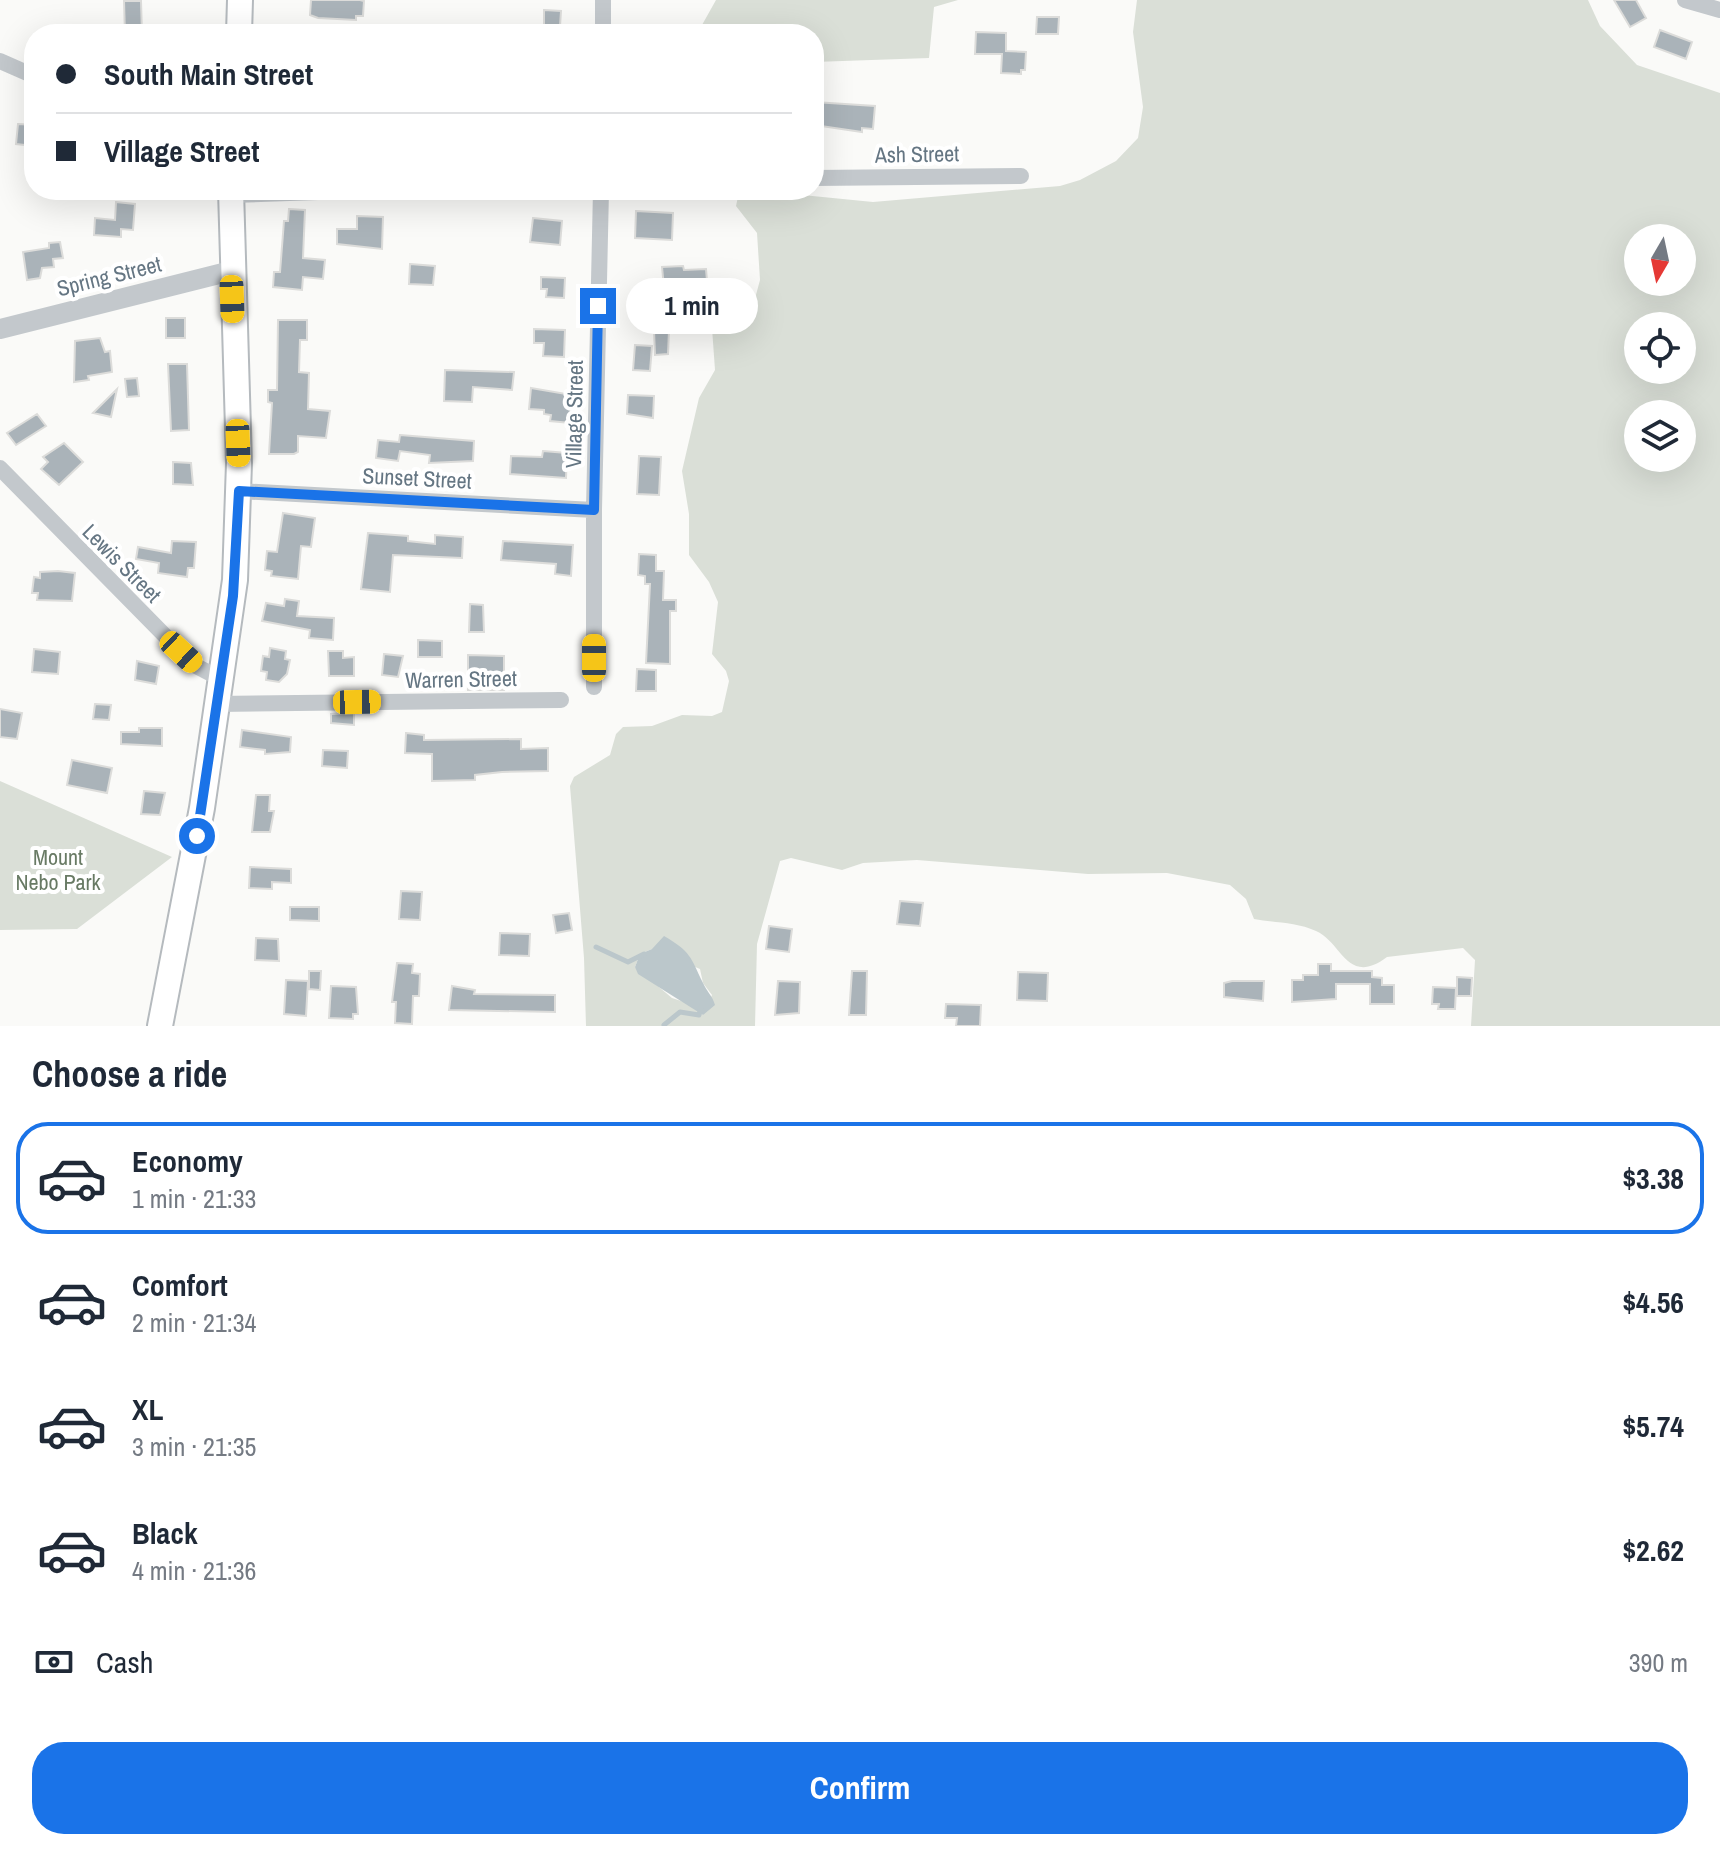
<!DOCTYPE html>
<meta charset="utf-8">
<style>
body{margin:0;font-family:"Archivo Narrow",sans-serif;background:#f6f6f7;color:#1f2937;height:100vh;display:flex;flex-direction:column;font-size:30px;white-space:nowrap}
*{box-sizing:border-box;margin:0}
p{font-size:26px;color:#747a83}
.icon{flex:none;width:44px;height:44px;fill:none;stroke:currentColor;stroke-width:2;stroke-linecap:round;stroke-linejoin:round}
.map{position:relative;height:1026px;overflow:hidden}
.panel{display:flex;flex-direction:column;background:#fff;flex:1}
.panel>*{flex:none}
.top-card{position:absolute;left:24px;top:24px;width:800px;height:176px;border-radius:32px;box-shadow:0 8px 32px #0002;display:grid;align-content:center;height:176px;padding:0 32px;background:#fff}
.needle{width:52px;rotate:189deg}
.buttons{position:absolute;left:1624px;top:224px;display:grid;gap:16px}
.buttons a{display:grid;place-items:center;width:72px;height:72px;border-radius:50%;background:#fff;box-shadow:0 8px 32px #0002;font-size:40px}
.end{position:absolute;width:36px;height:36px;margin:-18px;border:10px solid #1a73e8;background:#fff;box-shadow:0 0 0 4px #fff}
.from{border-radius:50%}
.bubble{position:absolute;height:56px;border-radius:28px;background:#fff;box-shadow:0 8px 32px #0002;font-size:26px;font-weight:700;line-height:56px;text-align:center}
.car{position:absolute;width:24px;height:48px;margin:-24px -12px;border-radius:10px;box-shadow:0 0 6px 2px #0007;background:linear-gradient(#f5c518 24%,#345 0 40%,#f5c518 0 76%,#345 0 86%,#f5c518 0)}
.top-card b{display:flex;align-items:center;gap:28px;height:76px;font-size:30px}
.top-card b+b{border-top:2px solid #e0e1e3}
.top-card i{width:20px;height:20px;background:#1f2937}
ul{padding:0;list-style:none}
li{display:flex;align-items:center;gap:24px;height:112px;margin:0 16px 12px;padding:0 16px;border:4px solid transparent;border-radius:32px}
li div{flex:1}
li b{display:block;font-size:30px}
li em{font-style:normal;font-weight:700}
li.active{border-color:#1a73e8}
li>.icon{width:72px;height:72px;stroke-width:1.5}
h2{padding:0 32px;font-size:36px;line-height:96px}
.pay{display:flex;align-items:center;gap:20px;height:88px;padding:0 32px;font-size:30px}
.pay p{margin-inline-start:auto}
.primary-button{display:flex;gap:16px;margin-top:auto;padding:16px 32px}
.primary-button a{flex:1;height:92px;border-radius:32px;background:#1a73e8;color:#fff;font-size:32px;font-weight:700;line-height:92px;text-align:center}
.map>svg:first-child{display:block}
.green{fill:#dadfd7;fill-rule:evenodd}
.water{fill:#bbc7cb}
.lines{fill:none;stroke-linecap:round;stroke-linejoin:round}
.stream{stroke:#bbc7cb;stroke-width:5}
.building{fill:#aab3b9;stroke:#dcdcda;stroke-width:2}
.primary-casing{stroke:#b5babe;stroke-width:28}
.minor{stroke:#c3c8cc;stroke-width:16}
.tertiary{stroke:#c3c8cc;stroke-width:20}
.primary{stroke:#fff;stroke-width:24}
.route{stroke:#1a73e8;stroke-width:10}
.labels{text-anchor:middle;dominant-baseline:central;stroke-width:8;stroke-linejoin:round;paint-order:stroke}
.street-label{font-size:22px;fill:#657683;stroke:#fff}
.park-label{font-size:22px;fill:#687a64;stroke:#fff}
</style>
<div class="map">
<svg width="1720" height="1026" viewBox="0 0 1720 1026">
<rect width="100%" height="100%" fill="#fafaf8"/>
<path class="green" d="M716,0h242l-24,7 -5,51 -115,4v-28h-86l-23,-4 -3,-5z
M1137,0h451l12,26 37,39 83,28v933h-249l4,-66 -12,-12 -76,9c-40,30 -45,-15 -71,-26 -20,-9 -41,-8 -62,-12l-8,-20 -16,-14 -63,-12 -79,1 -171,-14 -54,3 -21,7 -51,-12 -11,3 -23,83 -2,82h-169l-2,-68 -14,-172 4,-9 36,-22 6,-21 7,-7 29,-1 30,-11 30,1 10,-4 7,-31 -3,-10 -14,-17 6,-52 -9,-20 -20,-27v-41l-7,-43 17,-73 16,-28 -3,-42 9,-6 28,-1 11,-41 -3,-47 -21,-27 3,-14 13,-2 121,12 187,-16 20,-6 36,-19 22,-23 5,-31 -10,-75zM1638,238h44v44h-44zM1638,326h44v44h-44zM1638,414h44v44h-44zM652,949l48,20 3,14 9,12 -9,20 -16,-12 -15,-5 -37,-31 5,-13z
M0,781l172,76 -95,72 -77,1z"/>
<path class="water" d="M664,936c27,16 26,20 39,47 4,9 9,12 12,22l-12,10 -65,-41 -3,-7 5,-13 12,-5z"/>
<g class="lines">
<path class="stream" d="M596,947l32,15 16,-8
M664,1025l16,-13 19,3 2,-8"/>
</g>
<path class="building" d="M311,0h49l4,1 -1,15h-7v4l-38,-2 -8,-3z
M1614,0h22l10,18 -16,9z
M124,1h17l1,33h-17z
M544,10l17,1 -1,15 -16,-1z
M1037,17h22l-1,17h-22z
M1660,30l32,12 -6,17 -32,-12z
M976,32l30,1v18l20,1 -1,18h-4v4l-20,-1 1,-19h-27z
M814,102l61,4 -2,23 -11,-1v4l-48,-7z
M18,124l16,1v21l-18,-2z
M116,202l19,2 -2,26 -12,-1v8l-27,-2 1,-17 20,2z
M289,209l16,1 -2,48 22,2 -2,19 -20,-2 -1,13 -29,-3 1,-15h6l4,-51h4z
M636,211l37,2 -1,27 -37,-2z
M357,216l26,1 -1,32 -45,-5v-15h20z
M533,218l29,3 -2,24 -30,-3z
M60,242l3,16 -10,1 1,8 -12,1 -2,10 -13,2 -4,-28 26,-4v-5z
M410,264l25,2 -2,19 -24,-1z
M683,266l1,4 22,-1 1,12 -43,6 -2,-20z
M541,277l24,1 -1,20 -18,-1 1,-8h-6z
M635,289h29v24h-29z
M166,318h19v20h-19z
M278,320h29v20h-7l-1,32 10,1 -1,36 22,2 -4,27 -28,-2v16l-4,2h-25l3,-51 -4,-1v-12h9z
M534,329l31,1 -1,27 -21,-1 1,-13h-10z
M654,330h15l-1,24 -13,1z
M100,338l5,14 5,-1 2,21 -24,4 1,4 -15,2 1,-41z
M635,345l17,1 -2,25 -17,-1z
M168,364h19l2,66 -18,1z
M445,370l69,2 -2,18 -39,-3 -1,15 -28,-1z
M137,378l2,18 -12,1 -2,-18z
M531,388l41,7 -2,28 -20,-2 1,-6 -7,-1v-4l-15,-1z
M117,389l-6,28 -18,-4z
M628,395l26,1 -1,22 -26,-4z
M37,414l9,12 -30,19 -9,-12z
M400,435l74,6 -1,20 -44,2 1,-8 -30,-4 -2,10 -22,-3 2,-18 21,2z
M64,443l19,19 -24,23 -18,-16 7,-7 -5,-5z
M543,451l24,2 -1,25 -56,-4 1,-18 31,1z
M639,456l22,1 -2,38 -22,-1z
M173,462l18,1 2,22 -20,-1z
M283,513l32,5 -4,29 -10,-1 -3,33 -27,-3 1,-5 -7,-1 2,-19 10,1z
M368,533l40,3v5l27,3v-9l28,2 -1,21 -69,-3 -3,37 -29,-3z
M172,541l24,1 -2,26h-6l-1,9 -29,-4 1,-10 -23,-4 2,-12 33,6z
M503,541l70,4 -2,31 -16,-2 1,-10 -55,-4z
M639,554l17,1v16h8l-1,29h13v11h-6v53l-24,-1 4,-79h-5v-8l-7,-1z
M58,571l17,2 -3,28 -35,-1 1,-7h-6l2,-16 6,1v-6z
M285,599l14,2 -2,15 37,2 -1,22 -24,-2 1,-8 -48,-9 4,-18 18,3z
M470,604l13,1 1,27h-15z
M418,640l24,1v16h-24z
M270,648l16,3 -1,8 5,1 -3,14 -8,8 -13,-2 1,-8 -6,-1 2,-15 6,1z
M34,649l26,3 -2,22 -26,-2z
M328,651h15v7l11,-1v19h-25z
M384,654l19,2 -5,21 -16,-2z
M468,655l36,1v34h-36z
M137,661l22,5 -3,18 -21,-4z
M637,669l19,1v21h-20z
M95,704l16,1 -2,15 -16,-1z
M0,709l22,4 -5,26 -17,-2z
M354,713v12l-23,-2v-9z
M139,728h23v18l-41,-2v-12h18z
M242,730l49,7 -1,15 -25,2v-4l-25,-3z
M406,733l18,2v5l97,-1v10l27,-1v23l-46,1 -27,3v5l-43,1v-27l-27,-1z
M323,750l25,1 -1,17 -25,-2z
M72,760l40,8 -5,25 -40,-8z
M144,791l21,2 -5,22 -19,-1z
M256,795h14l-1,16h5l-4,21h-18z
M250,867l41,2v14l-19,-1v7l-23,-1z
M401,891l21,1 -2,28 -21,-1z
M900,901l23,2 -3,23 -23,-2z
M290,907h29v14l-29,-1z
M569,913l3,17 -16,3 -3,-18z
M769,926l23,3 -3,23 -23,-3z
M500,933l30,1 -1,22 -30,-1z
M256,938l22,1 1,22 -24,-1z
M397,963l16,1 -1,9 8,1 -1,22h-6l-1,28 -17,-1 1,-21h-4z
M1318,964h13v7h41v6l10,1v7h12v19h-24v-20h-34v15l-44,3v-22h11v-5h15z
M309,971h12l-1,19 -11,-1z
M852,971h15l-1,44h-17z
M1018,972l30,1 -1,28 -30,-1z
M1457,977l15,1 -1,18h-14z
M286,980l22,1 -2,35 -22,-2z
M778,981l22,1 -1,31 -24,2z
M1232,981h32l-1,20 -39,-4v-14z
M331,986l25,1 2,27h-5v5l-24,-1z
M452,986l23,4 -1,4 81,1v17l-106,-2z
M1433,987l23,1 -1,21h-17l1,-5h-7z
M946,1004l35,1 -1,21h-24l1,-8h-12z"/>
<g class="lines">
<defs>
<path id="primary" d="M239,34l1,-34
M160,1026l42,-218 33,-228 4,-117 -8,-273"/>
</defs>
<use href="#primary" class="primary-casing"/>
<path class="minor" d="M603,0v34
M1685,0l35,10
M0,61l34,15
M814,178l207,-2
M231,195l144,-5
M0,468l181,184 15,14 25,13
M239,491l355,19
M594,687v-177l7,-320
M217,704l344,-4"/>
<path class="tertiary" d="M0,329l231,-58"/>
<use href="#primary" class="primary"/>
</g>
<g class="lines">
<path class="route" d="M197,836l36,-240 6,-105 355,19 4,-204"/>
</g>
<g class="labels">
<g class="street-label">
<text transform="translate(917 154) rotate(-1)">Ash Street</text>
<text transform="translate(109 276) rotate(-14)">Spring Street</text>
<text transform="translate(574 414) rotate(-89)">Village Street</text>
<text transform="translate(417 478) rotate(3)">Sunset Street</text>
<text transform="translate(122 563) rotate(45)">Lewis Street</text>
<text transform="translate(461 679) rotate(-1)">Warren Street</text>
</g>
<g class="park-label">
<text x="58" y="857">Mount<tspan x="58" dy="25">Nebo Park</tspan></text>
</g>
</g>
</svg>
<div class="buttons">
<a><svg class="needle" viewBox="-14 -14 28 28"><path d="M0-13l5 13h-10z" fill="#e53935"/><path d="M0 13l5-13h-10z" fill="#747a83"/></svg></a>
<a><svg class="icon" aria-label="locate" viewBox="0 0 24 24"><circle cx="12" cy="12" r="6"/><path d="M12 2v4M12 18v4M2 12h4M18 12h4"/></svg></a>
<a><svg class="icon" aria-label="layers" viewBox="0 0 24 24"><path d="M12 4l9 5-9 5-9-5zM3 14l9 5 9-5"/></svg></a>
</div>
<i class="end from" style="left:197px;top:836px"></i>
<i class="end" style="left:598px;top:306px"></i>
<div class="bubble" style="left:626px;top:278px;width:132px">1 min</div>
<i class="car" style="left:232px;top:299px;rotate:178deg"></i>
<i class="car" style="left:238px;top:443px;rotate:178deg"></i>
<i class="car" style="left:181px;top:652px;rotate:133deg"></i>
<i class="car" style="left:594px;top:658px;rotate:0deg"></i>
<i class="car" style="left:357px;top:702px;rotate:89deg"></i>
<div class="top-card">
<b><i class="from"></i>South Main Street</b>
<b><i></i>Village Street</b>
</div>
</div>
<section class="panel">
<h2>Choose a ride</h2>
<ul>
<li class="active"><svg class="icon" aria-label="car" viewBox="0 0 24 24"><path d="M5 17H2v-5l4-1 3-4h7l3 4 3 1v5h-3M9 17h6M6 11h13"/><circle cx="7" cy="17" r="2"/><circle cx="17" cy="17" r="2"/></svg><div><b>Economy</b><p>1 min · 21:33</p></div><em>$3.38</em></li>
<li><svg class="icon" aria-label="car" viewBox="0 0 24 24"><path d="M5 17H2v-5l4-1 3-4h7l3 4 3 1v5h-3M9 17h6M6 11h13"/><circle cx="7" cy="17" r="2"/><circle cx="17" cy="17" r="2"/></svg><div><b>Comfort</b><p>2 min · 21:34</p></div><em>$4.56</em></li>
<li><svg class="icon" aria-label="car" viewBox="0 0 24 24"><path d="M5 17H2v-5l4-1 3-4h7l3 4 3 1v5h-3M9 17h6M6 11h13"/><circle cx="7" cy="17" r="2"/><circle cx="17" cy="17" r="2"/></svg><div><b>XL</b><p>3 min · 21:35</p></div><em>$5.74</em></li>
<li><svg class="icon" aria-label="car" viewBox="0 0 24 24"><path d="M5 17H2v-5l4-1 3-4h7l3 4 3 1v5h-3M9 17h6M6 11h13"/><circle cx="7" cy="17" r="2"/><circle cx="17" cy="17" r="2"/></svg><div><b>Black</b><p>4 min · 21:36</p></div><em>$2.62</em></li>
</ul>
<div class="pay"><svg class="icon" aria-label="cash" viewBox="0 0 24 24"><path d="M3 7h18v10H3z"/><circle cx="12" cy="12" r="2"/></svg>Cash<p>390 m</p></div>
<div class="primary-button"><a>Confirm</a></div>
</section>
